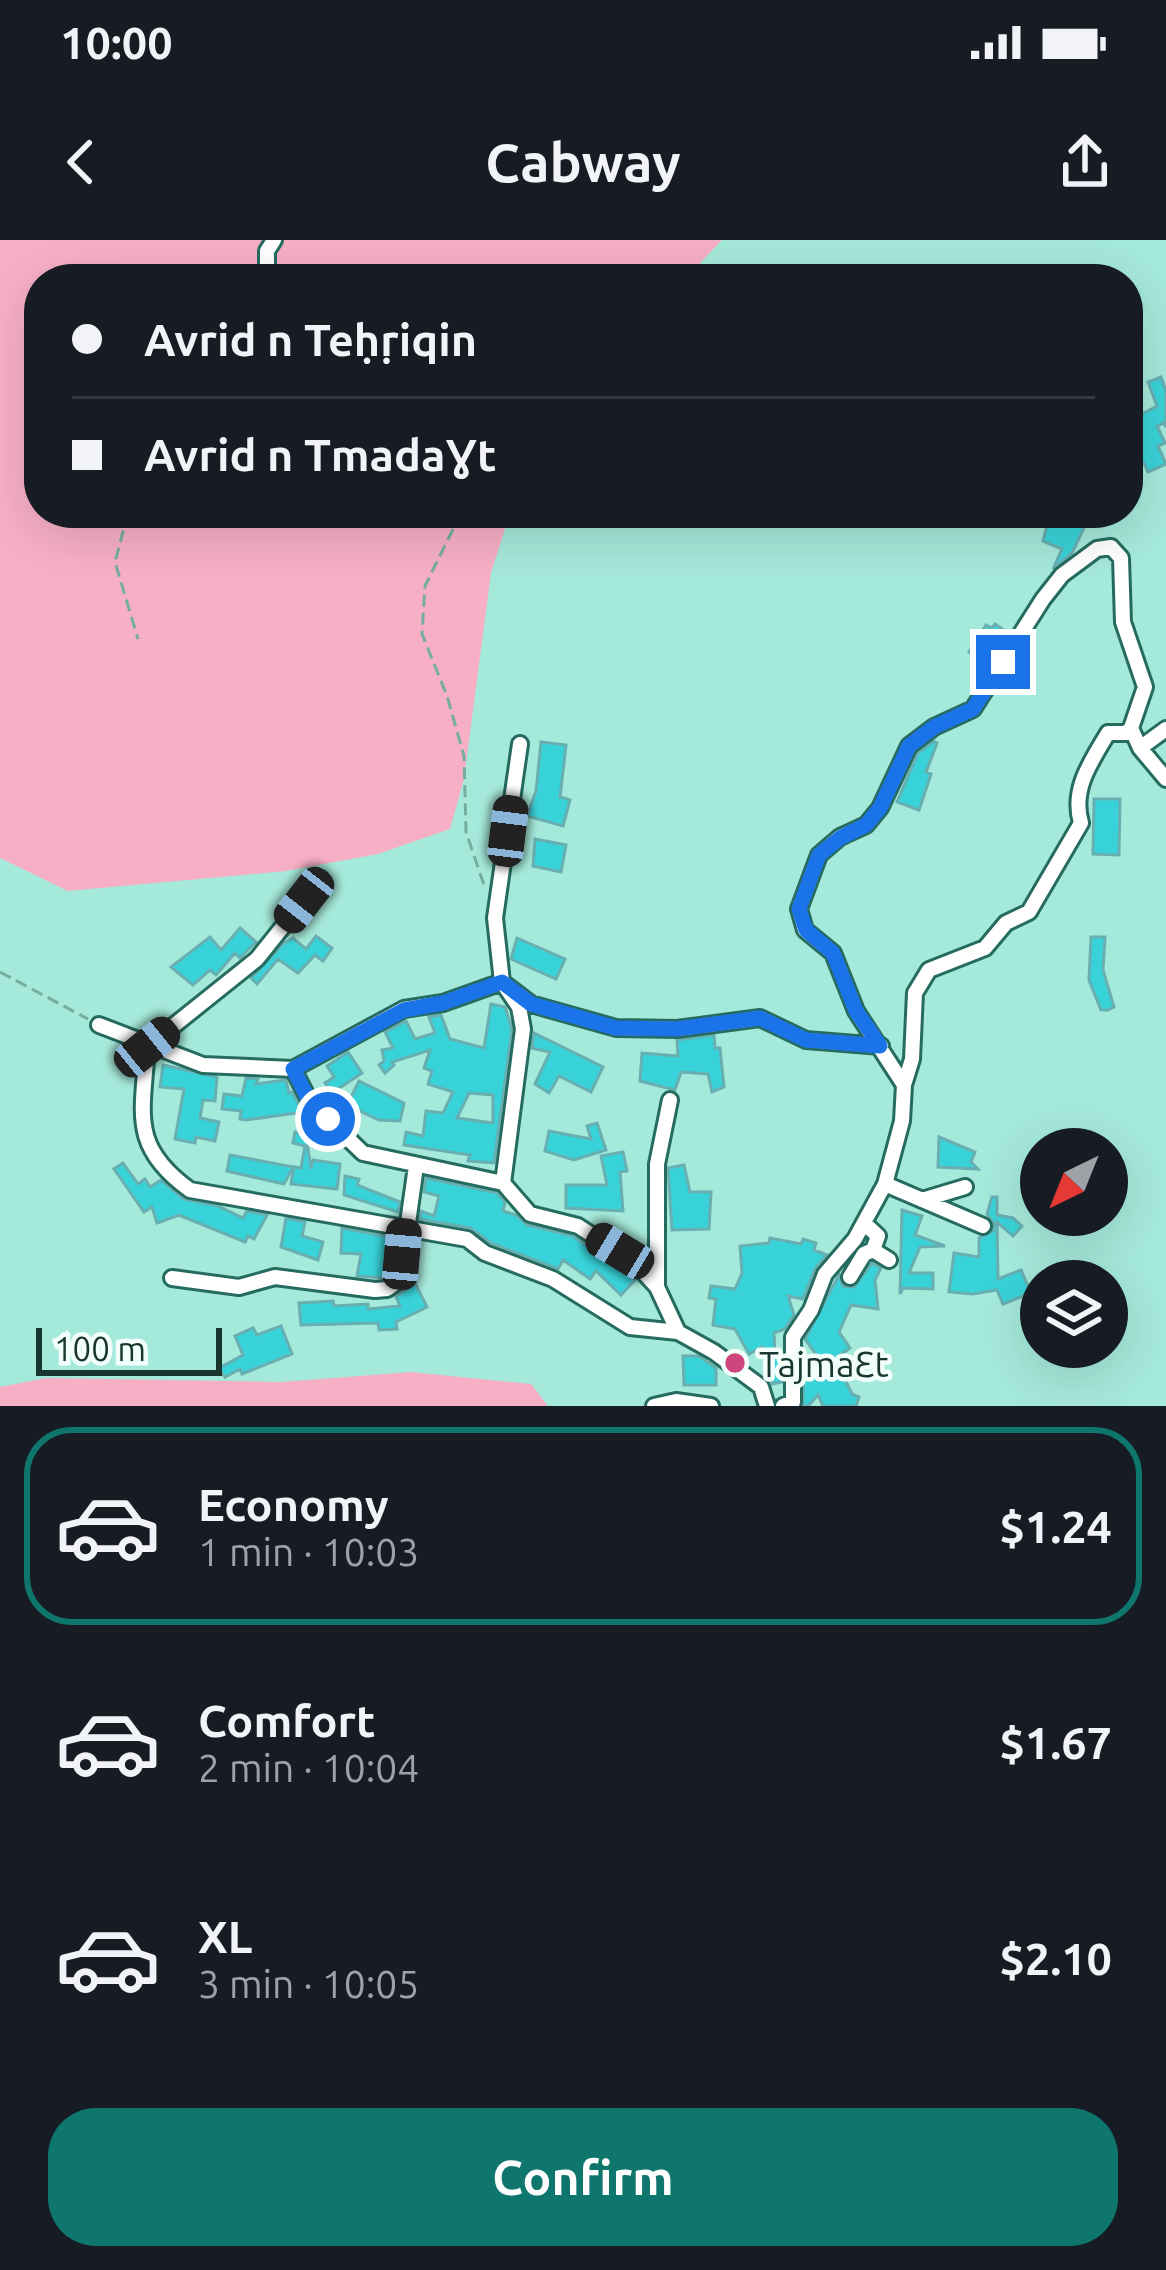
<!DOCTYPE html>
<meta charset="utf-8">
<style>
body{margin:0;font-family:Ubuntu,sans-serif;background:#20242c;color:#f1f3f6;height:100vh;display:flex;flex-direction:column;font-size:45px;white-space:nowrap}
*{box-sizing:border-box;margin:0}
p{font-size:39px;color:#9ea1a6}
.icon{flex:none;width:66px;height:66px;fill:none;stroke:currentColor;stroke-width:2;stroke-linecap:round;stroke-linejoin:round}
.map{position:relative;height:1166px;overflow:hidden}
.side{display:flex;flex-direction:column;background:#171b24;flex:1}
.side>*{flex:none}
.guide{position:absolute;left:24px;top:24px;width:1119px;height:264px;border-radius:48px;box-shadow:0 12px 48px #0002;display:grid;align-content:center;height:264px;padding:0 48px;background:#171b24}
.needle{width:78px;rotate:223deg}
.fabs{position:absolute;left:1020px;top:888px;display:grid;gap:24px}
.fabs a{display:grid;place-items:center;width:108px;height:108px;border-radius:50%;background:#171b24;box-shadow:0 12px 48px #0002;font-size:60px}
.scale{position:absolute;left:36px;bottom:30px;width:186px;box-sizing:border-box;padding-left:12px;border:6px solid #193530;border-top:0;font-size:33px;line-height:42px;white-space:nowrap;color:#193530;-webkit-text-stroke:9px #f1fefa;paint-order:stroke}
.end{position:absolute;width:54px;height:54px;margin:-27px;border:15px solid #1a73e8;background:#fff;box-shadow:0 0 0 6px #fff}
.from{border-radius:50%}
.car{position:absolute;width:36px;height:72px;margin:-36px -18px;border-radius:15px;box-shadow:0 0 9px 3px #0007;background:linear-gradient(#222 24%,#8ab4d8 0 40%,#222 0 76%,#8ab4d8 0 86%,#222 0)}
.guide b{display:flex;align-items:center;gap:42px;height:114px;font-size:45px}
.guide b+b{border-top:3px solid #363941}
.guide i{width:30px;height:30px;background:#f1f3f6}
ul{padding:21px 0 0;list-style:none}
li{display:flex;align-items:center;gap:36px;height:198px;margin:0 24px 18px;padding:0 24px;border:6px solid transparent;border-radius:48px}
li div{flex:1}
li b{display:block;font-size:45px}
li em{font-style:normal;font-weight:700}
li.selected{border-color:#0f766e}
li>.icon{width:108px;height:108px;stroke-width:1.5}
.action{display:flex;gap:24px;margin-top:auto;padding:24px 48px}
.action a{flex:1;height:138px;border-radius:48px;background:#0f766e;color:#fff;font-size:48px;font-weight:700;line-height:138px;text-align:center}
.status{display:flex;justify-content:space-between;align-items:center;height:84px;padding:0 60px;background:#171b24;direction:ltr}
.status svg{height:33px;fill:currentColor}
header{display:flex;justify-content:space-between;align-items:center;height:156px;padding:0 48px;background:#171b24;font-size:54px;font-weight:700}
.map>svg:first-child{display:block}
.green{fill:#f7afc5}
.building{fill:#38d3d9;stroke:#68afb2;stroke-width:3;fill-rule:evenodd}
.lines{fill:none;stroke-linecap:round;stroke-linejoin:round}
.street-casing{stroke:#256b5f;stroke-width:20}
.path{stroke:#76ada1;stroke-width:3;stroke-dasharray:12 6;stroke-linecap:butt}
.street{stroke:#fff;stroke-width:14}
.route{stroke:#1a73e8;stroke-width:15}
.poi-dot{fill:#cf457d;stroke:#f1fefa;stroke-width:4.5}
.labels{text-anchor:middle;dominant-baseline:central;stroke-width:9;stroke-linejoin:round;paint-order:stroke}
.poi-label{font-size:36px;fill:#193530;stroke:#f1fefa;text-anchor:start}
</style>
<div class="status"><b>10:00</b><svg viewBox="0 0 49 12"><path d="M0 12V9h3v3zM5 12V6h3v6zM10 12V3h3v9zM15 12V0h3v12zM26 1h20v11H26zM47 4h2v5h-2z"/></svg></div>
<header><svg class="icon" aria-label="back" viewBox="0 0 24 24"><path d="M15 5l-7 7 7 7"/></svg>Cabway<svg class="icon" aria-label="share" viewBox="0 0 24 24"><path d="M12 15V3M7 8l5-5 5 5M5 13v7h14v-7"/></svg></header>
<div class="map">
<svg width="1166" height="1166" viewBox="0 0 1166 1166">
<rect width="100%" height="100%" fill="#a5e9da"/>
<path class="green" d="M0,0h722l-37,39h-646v234h471l-19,60 -27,206 -14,50 -72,25 -92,17 -218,20 -68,-33z
M411,1132l120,12 17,22h-548v-19l46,-9 235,4z"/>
<path class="building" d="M1161,137l5,14v36l-2,-4 -7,3 8,17 -7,3 8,18 -18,8 -4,-9 -16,2v-73l10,24 19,-10 -9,-24z
M1050,273h41l-19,40 -19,16 9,-20 -19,-8z
M995,384l13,9 -20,31 -19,-12 17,-27 6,3z
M934,501l3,2 -11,29 5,2 -12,36 -22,-8 21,-49z
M541,502l25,3 -6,52 10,3 -7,26 -36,-10 9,-25z
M1094,559h26l-1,56 -26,-1z
M535,599l31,6 -5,27 -28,-6z
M240,688l16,14 -16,16 -5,-5 -19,22 -6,-5 -17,15 -22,-18 39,-30 11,13z
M316,696l16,12 -9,13 -8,-6 -17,18 -20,-14 -21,25 -6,-6 33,-35 9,-5 13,11z
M1091,697h14l-2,33 11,37 -6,3h-7l-12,-30z
M517,698l48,21 -9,20 -45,-20z
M491,764l14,3 7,22 -18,134 -26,-2 2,-6 -66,-10 2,-13 17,4 3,-25 17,2 10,-21 -25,-8 4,-13 -8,-3 6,-18 -38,12 2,3 -9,8 -6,-8 5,-4 -2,-11 11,-2 -8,-16 21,-11 9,18 20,-6 -6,-16 12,-2 9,24 34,9zM469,853l24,2v28l-36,-5z
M534,793l69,34 -12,25 -32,-16 -10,17 -14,-9 15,-32 -18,-4z
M714,795l1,13h5l4,39 -12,5 -4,-18 -27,-2 -6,18 -35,-9 2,-28 36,3 -1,-16z
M348,812l14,21 -30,20 -7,-10 9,-6 -7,-11z
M163,825l54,12 -2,24 -12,-1 -3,18 19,4 -4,19 -19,-4 -1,6 -20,-4 9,-50 -24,-2z
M246,838l12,1 -2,5 30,-4 3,13 3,-1 11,20 -57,8 -6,-1 1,-8 -19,-2 2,-15 18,2z
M359,841l45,22 -4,18 -21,-1 -32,-15z
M597,883l9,27 -32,10 -29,-9 4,-20 42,8 -4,-13z
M295,892l11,3 5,34 2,-9 27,4 -3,25 -46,-5 3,-17 7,1 4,-22 -12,-3z
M939,897l36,15 -4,10 7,7 -40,-2z
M623,912l4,19 -7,1 3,39 -57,-3v-23h41l-6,-29z
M230,915l63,12 -9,17 -57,-13z
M123,923l15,21 7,-5 5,8 11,-7 23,19 34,7 25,12 4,-7 20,4 -13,24 -6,-3 -3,6 -66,-27 -22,8 -5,-16 -8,5 -30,-43z
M684,925l6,27h21l-2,37 -37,1 -4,-62z
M345,936l14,3 -2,6 43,17 -2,10 -54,-17z
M426,938l71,15 8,9 -2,9 13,4 11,10 46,11 62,44 -14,15 -25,-24 -6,8 -27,-19 -5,9 -67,-26 -21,-15 -50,-9 1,-8 13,5 5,-20 -15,-4z
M992,957h5v18l16,3 9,8 -9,10 -16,-14 1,57 23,-9 10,23 -28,11 -6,-14 -24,4 -24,-2 5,-39 25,4v-19l14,-7 1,-7 -7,-10z
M902,970l20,6 -7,19 30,11 -25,1 -11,26h24v16l-30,-1 -3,6z
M286,978l19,4 -3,14 21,6 -5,18 -37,-13z
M342,988l53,10 -5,36 -7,4 -26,-2 4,-22 -20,-1z
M770,998l31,6 2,-5 13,4 -2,7 13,5 -12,14 -12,30 -15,-3 6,19 -9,14 -11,4 1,24 7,-2v27l-10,2 -10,-37 -13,7 -14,-25 -22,-4 3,-26 -7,-1 2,-12 24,3 7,-16 -2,-27 29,-3z
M872,1023l9,5 -6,12 3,29 -27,-4 -12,27 11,16 -15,11 17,35 7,3 -3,9h-33l-5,-11 -10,11h-5l1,-44 12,-8 -11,-15 34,-64 4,11 11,1z
M415,1043l12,24 -31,15 1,7 -18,1 -1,-7 -77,2 -2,-22 34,-2 1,5 34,-2v5l32,-3 -4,-9z
M281,1086l11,28 -50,20 -2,-5 -15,8 -6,-9 24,-13 -8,-19 18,-8 4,7z
M683,1116h16l17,12v17h-32z"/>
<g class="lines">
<defs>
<path id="street" d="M267,39v-28l7,-11
M520,504l-25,174 7,64 17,25 4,22 -20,154 27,31 48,12 58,38 21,23 21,45 36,20 47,35 6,19
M1140,508l26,-19
M321,639l-64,80 -110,88c-4,66 -18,99 43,143l277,49 18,14 68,26 77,48 48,5
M99,785l104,40 90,4 111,-60 39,-6 59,-21 29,22 85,24 61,1 83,-11 46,22 75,6
M293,829l17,33 53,51 140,30
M904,845l8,-26 3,-66 14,-23 56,-22 21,-25 23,-11 52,-89c-10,-34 10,-61 27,-90h18l5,-5
M885,944l98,42
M922,960l43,-13
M864,983l14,13 -5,14 16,10
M850,1037l14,-23 9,-4
M172,1038l67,9 36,-10 100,13 12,-1 13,-9 16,-114
M657,1047v-123l13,-64
M654,1166l22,-5 35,5
M783,1166l10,-4v-65l18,-27 14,-36 30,-35 30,-55 17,-63 2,-36 -48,-74 -23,-58 -28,-23 -6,-21 20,-54 21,-18 26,-12 14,-17 29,-62 25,-19 39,-18 70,-110 19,-24 35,-26 14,-2 10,11 2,64 22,65 -14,41 9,20 26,31"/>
</defs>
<use href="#street" class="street-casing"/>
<path class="path" d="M128,273l-13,49 23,77
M461,273l-36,73 -3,48 25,62 17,60 2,76 19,56
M0,732l88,47"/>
<use href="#street" class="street"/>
</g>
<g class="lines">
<path class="route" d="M328,879l-18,-17 -17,-33 111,-59 39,-7 59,-21 29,22 85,24 60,1 84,-11 46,22 74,6 -24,-35 -23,-58 -27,-23 -7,-21 20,-54 21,-17 26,-13 14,-17 29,-62 25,-19 39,-18 30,-47"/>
</g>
<circle class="poi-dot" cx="735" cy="1123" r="12"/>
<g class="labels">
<g class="poi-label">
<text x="759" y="1123">Tajmaɛt</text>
</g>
</g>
</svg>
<div class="fabs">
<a><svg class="needle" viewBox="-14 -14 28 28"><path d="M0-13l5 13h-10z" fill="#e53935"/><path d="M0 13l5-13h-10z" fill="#9ea1a6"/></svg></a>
<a><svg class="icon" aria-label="layers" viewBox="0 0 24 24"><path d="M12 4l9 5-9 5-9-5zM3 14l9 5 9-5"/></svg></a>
</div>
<div class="scale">100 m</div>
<i class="end from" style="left:328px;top:879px"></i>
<i class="end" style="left:1003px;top:422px"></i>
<i class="car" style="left:508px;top:591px;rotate:7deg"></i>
<i class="car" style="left:304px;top:660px;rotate:218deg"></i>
<i class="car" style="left:147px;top:807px;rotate:51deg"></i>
<i class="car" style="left:620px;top:1011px;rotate:301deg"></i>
<i class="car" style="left:402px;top:1014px;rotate:5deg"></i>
<div class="guide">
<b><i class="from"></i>Avrid n Teḥṛiqin</b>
<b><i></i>Avrid n Tmadaɣt</b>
</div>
</div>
<section class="side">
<ul>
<li class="selected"><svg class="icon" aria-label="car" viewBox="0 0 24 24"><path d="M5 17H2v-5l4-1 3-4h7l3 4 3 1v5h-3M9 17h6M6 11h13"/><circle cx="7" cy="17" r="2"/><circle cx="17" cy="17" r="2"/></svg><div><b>Economy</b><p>1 min · 10:03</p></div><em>$1.24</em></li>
<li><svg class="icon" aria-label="car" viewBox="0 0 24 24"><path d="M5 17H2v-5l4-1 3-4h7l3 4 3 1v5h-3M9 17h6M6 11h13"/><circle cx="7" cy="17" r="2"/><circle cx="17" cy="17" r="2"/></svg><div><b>Comfort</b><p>2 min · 10:04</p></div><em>$1.67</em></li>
<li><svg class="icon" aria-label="car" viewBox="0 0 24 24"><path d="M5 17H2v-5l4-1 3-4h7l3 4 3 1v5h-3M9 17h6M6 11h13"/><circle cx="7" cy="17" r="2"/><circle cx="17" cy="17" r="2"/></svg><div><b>XL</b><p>3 min · 10:05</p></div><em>$2.10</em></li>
</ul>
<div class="action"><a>Confirm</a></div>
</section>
